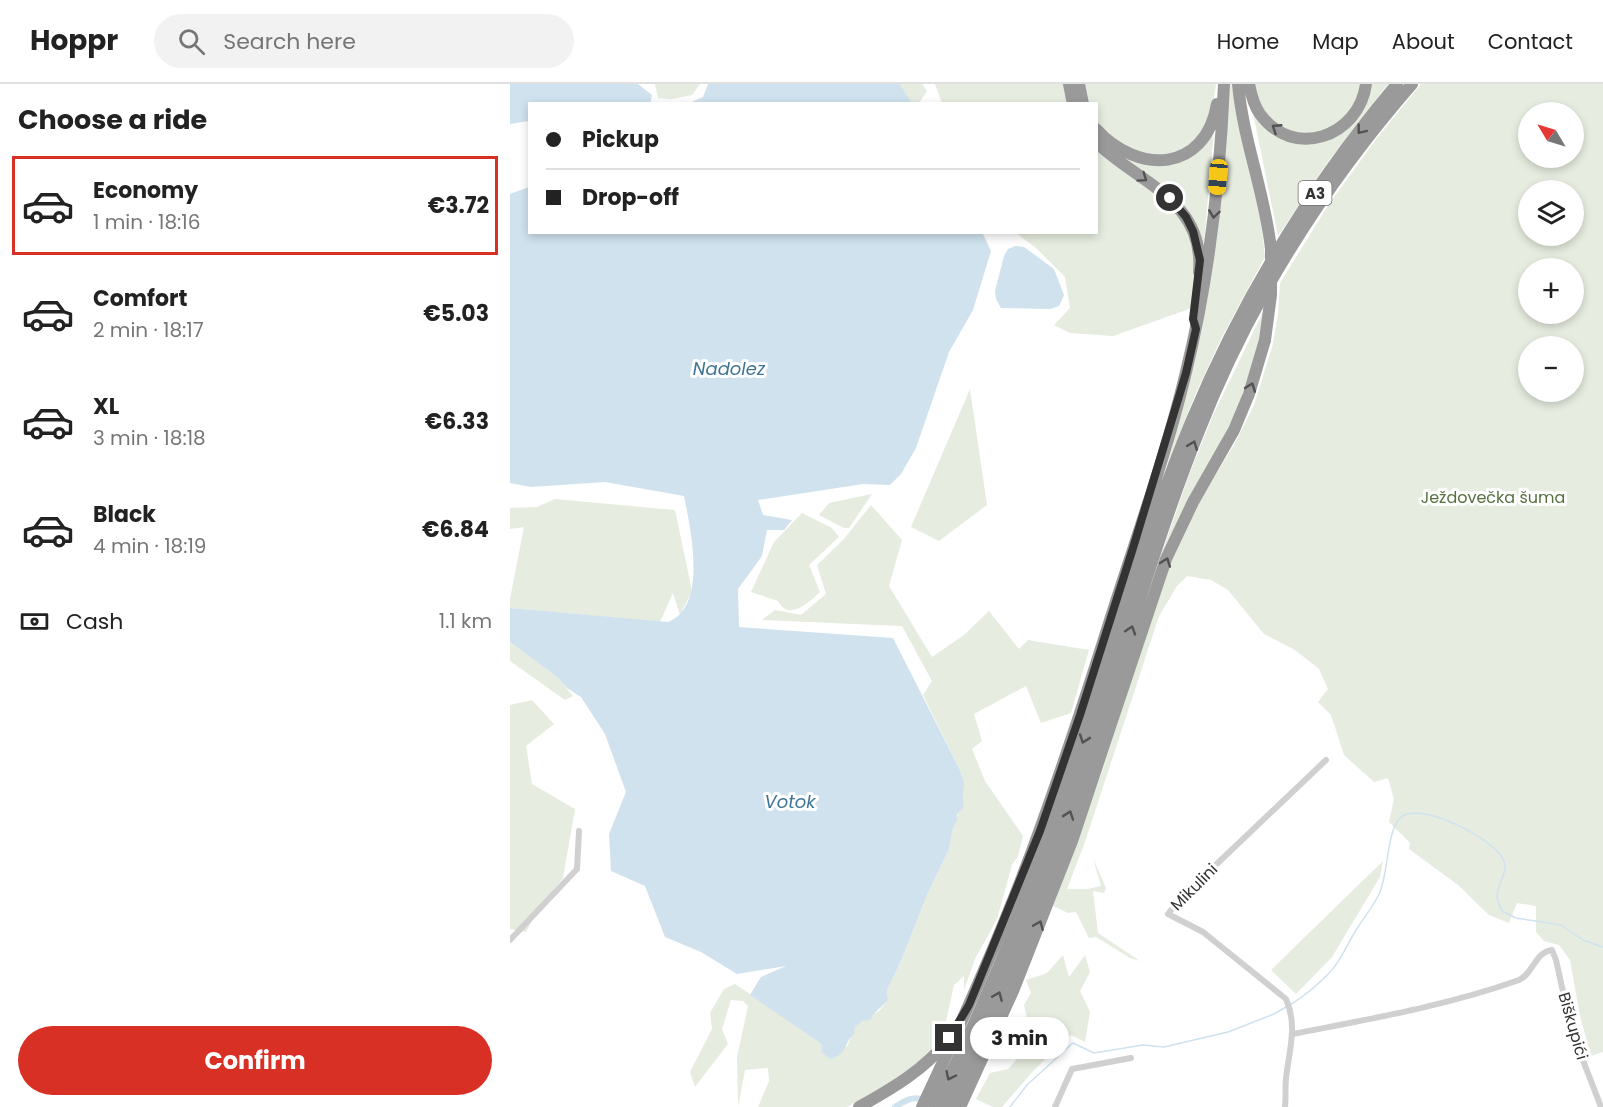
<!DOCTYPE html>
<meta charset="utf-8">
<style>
body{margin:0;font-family:Poppins,sans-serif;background:#f2f2f2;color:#222;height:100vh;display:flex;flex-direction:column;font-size:22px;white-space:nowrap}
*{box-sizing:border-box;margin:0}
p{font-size:20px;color:#767676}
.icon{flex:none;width:33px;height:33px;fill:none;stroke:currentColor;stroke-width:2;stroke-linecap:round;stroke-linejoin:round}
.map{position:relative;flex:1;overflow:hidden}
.side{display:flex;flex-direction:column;background:#fff;width:510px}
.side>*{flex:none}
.banner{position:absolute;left:18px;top:18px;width:570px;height:132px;border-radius:0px;box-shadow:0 3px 9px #0003;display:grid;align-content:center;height:132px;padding:0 18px;background:#fff}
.needle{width:39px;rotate:308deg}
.fabs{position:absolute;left:1008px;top:18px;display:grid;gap:12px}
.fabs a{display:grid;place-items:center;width:66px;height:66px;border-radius:50%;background:#fff;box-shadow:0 3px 9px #0003;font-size:30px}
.end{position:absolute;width:27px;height:27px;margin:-14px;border:8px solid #333;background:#fff;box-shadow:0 0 0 3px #fff}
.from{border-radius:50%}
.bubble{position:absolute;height:42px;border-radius:21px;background:#fff;box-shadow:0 3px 9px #0003;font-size:20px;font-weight:700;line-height:42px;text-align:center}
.car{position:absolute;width:18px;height:36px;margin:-18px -9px;border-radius:8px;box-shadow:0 0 4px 2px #0007;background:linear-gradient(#f5c518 24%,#345 0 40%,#f5c518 0 76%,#345 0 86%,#f5c518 0)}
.banner b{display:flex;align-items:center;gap:21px;height:57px;font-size:22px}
.banner b+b{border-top:2px solid #e0e0e0}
.banner i{width:15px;height:15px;background:#222}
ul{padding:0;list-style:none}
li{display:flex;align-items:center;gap:18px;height:99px;margin:0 12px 9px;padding:0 6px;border:3px solid transparent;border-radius:0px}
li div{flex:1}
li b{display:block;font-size:22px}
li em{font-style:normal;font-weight:700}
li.on{border-color:#d93025}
li>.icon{width:54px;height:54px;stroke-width:1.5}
h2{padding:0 18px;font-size:27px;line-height:72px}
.pay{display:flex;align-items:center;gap:15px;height:66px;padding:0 18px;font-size:22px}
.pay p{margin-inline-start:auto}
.primary-button{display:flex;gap:12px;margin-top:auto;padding:12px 18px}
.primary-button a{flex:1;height:69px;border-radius:36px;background:#d93025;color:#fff;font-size:24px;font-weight:700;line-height:69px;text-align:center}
header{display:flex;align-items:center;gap:36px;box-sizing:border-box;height:84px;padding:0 30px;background:#fff;border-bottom:2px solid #e0e0e0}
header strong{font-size:28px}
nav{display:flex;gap:33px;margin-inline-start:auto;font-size:21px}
.search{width:420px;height:54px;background:#f2f2f2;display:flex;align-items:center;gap:15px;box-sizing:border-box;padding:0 21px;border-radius:33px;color:#767676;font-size:22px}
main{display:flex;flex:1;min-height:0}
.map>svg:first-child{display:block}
.green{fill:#e6ecdf;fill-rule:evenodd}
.water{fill:#cfe2ee}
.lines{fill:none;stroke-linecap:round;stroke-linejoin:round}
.stream{stroke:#cfe2ee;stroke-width:1.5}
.canal{stroke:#cfe2ee;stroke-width:6}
.minor{stroke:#d0d0d0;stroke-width:6}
.motorway{stroke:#9a9a9a;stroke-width:12}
.motorway-bridge{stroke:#9a9a9a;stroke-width:12}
.oneway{stroke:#525252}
.route{stroke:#333;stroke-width:8}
.labels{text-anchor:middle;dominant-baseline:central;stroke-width:6;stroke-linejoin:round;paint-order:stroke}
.shield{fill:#fff;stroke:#707070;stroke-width:1.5}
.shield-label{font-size:15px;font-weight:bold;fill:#333}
.park-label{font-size:16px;fill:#56703f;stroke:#fff}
.street-label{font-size:16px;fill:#333;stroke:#fff}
.water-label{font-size:18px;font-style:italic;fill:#3f7597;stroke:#fff}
</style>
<header>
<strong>Hoppr</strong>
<div class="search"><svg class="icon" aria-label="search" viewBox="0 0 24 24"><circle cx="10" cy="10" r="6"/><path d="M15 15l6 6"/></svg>Search here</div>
<nav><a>Home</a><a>Map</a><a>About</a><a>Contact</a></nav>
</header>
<main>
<section class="side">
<h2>Choose a ride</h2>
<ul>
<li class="on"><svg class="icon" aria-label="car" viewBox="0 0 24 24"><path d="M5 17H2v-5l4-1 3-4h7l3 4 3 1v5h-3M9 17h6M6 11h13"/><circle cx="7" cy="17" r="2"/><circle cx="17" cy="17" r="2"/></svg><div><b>Economy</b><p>1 min · 18:16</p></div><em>€3.72</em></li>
<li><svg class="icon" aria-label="car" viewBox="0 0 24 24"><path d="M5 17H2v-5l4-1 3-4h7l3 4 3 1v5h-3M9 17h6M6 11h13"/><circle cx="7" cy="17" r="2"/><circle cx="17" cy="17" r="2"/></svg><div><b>Comfort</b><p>2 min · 18:17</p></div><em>€5.03</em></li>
<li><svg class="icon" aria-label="car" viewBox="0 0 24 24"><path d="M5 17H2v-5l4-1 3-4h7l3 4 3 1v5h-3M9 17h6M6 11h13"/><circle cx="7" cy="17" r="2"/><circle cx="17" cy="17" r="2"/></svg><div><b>XL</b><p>3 min · 18:18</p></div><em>€6.33</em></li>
<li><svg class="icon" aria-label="car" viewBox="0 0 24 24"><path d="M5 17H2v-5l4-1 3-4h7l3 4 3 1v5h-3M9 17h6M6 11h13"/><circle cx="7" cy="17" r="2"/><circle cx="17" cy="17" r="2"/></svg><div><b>Black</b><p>4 min · 18:19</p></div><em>€6.84</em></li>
</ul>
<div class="pay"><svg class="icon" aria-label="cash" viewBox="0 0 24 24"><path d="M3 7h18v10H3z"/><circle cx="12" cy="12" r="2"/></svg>Cash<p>1.1 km</p></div>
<div class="primary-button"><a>Confirm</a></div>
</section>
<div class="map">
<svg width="1093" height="1023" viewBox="0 0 1093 1023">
<rect width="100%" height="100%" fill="#fff"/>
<path class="green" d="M145,0h45l-8,11 -20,4 -14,-1z
M390,0h22l5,7 -8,12h-7z
M425,0h130l4,19h-127z
M573,0h133l-4,26 -4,12 -18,25 -34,10 -24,-6 -30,-22 -5,-7 -1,-18 -8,-1z
M719,0h4l28,138 4,35 -43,80 -27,58 -29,73 12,-44z
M742,0h111l-1,7 -21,33 -29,11 -27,-5 -24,-21z
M861,0h17l-61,79 -49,73 -28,-138 18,31 69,7c20,-12 30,-29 34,-52z
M911,0h182v968l-12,4 -11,-40 -10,-56 -11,-15 -15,-4 -8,-9v-26l-19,-3 -8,20 -20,-8 -31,-30 -49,-36 1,-6 -21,-21 5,-23 -6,-21 -14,4 -30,-27 -13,-40 -13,-13 10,-13 -9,-20 -24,-19 -31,-16 -36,-44 -17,-10 -24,-4 -10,10 -18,30 -74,226 -18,47h21l13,-3 -8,-28 13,30 -2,5 -11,-2 5,42 42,28 -10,-3 -34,-21 -7,1 -13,-26 -8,1 -15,-7 49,-134 66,-204 27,-59 40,-66 19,-38 19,-61 5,-30 2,-31 49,-79 48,-66zM1018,28h46v46h-46zM1018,106h46v46h-46zM1018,184h46v46h-46zM1018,262h46v46h-46z
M704,47l-11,122 -3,-16 -95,-93 32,17 65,-14z
M587,64c30,24 78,50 93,87 10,23 5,50 2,73l-79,28 -43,-3 -16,-8 16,-17 -5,-31 -29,-29 -20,-15 80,-1z
M756,222l-6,33 -23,72 -38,74 -169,456 -17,38 176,-504 24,-60z
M460,305l17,116 -48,36 -28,-14z
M362,410l-23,34h-5l-25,-13 10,-12z
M45,415l120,11 17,81 -12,24 -7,-22 -13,29 -150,-14v-9l14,-72 -14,2v-21l27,-1z
M361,421l31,35 -13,46 43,71 32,-22 25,-24 30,38 9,-9 61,10 -18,63 -30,10 -15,-37 -52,28 8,27 -10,8 13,32 38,55 -5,20 -6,9 -15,54 -22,40 -11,31v-14l-10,9 -11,50 -20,24 -20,16 -56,32h-89l11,-26 -1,-13 -23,2 -7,37 -1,-50 11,-51 -5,-5 -12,-1 -9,29 6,15 -33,43 -5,-15 22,-43 -2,-16 14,-24 11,-5 88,60 -2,8 9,7 18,-14 6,-18 26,-17 8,-10 -1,-10 14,-29 26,-66 22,-46 4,-21 5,-9c-2,-8 4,-11 5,-19 2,-9 0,-21 -3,-30l-37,-75 9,-14 -30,-55 -140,-6 13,-10 26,5 25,-21 -9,-29 27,-26z
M292,429l30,15 7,9 -30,28 11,27c-11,10 -31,30 -42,9l-27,-9 23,-50z
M0,558l47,35 16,19 -8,4 -55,-39z
M22,616l22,24 -28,22 6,38 43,25 -12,69 -23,28 -14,26 -16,-3v-224z
M873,777l-3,16 -48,80 -36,37 -25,-24z
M553,871l6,22 16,-22 5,17 -10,19 10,21 -5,30 -14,-7 -37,35 -32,37h-9l-17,-8 14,-26 18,-4 9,-10 -1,-15 12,-22 -4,-17 7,-12 -5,-13 21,-7z"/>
<path class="water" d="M0,0h128l14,11 -2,9h-120l-1,17 -19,3z
M198,0h192l12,19h-223l14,-6z
M19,103l1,45h452l9,19 -18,59 -24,42 -33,96 -15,26 -11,11 -27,-1 -105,16 5,15 29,5 -8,10h-17l-5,26 -24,33 1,38 154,11 67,132 4,13 -1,25 -6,6 1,5 -5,9 -4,21 -22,46 -26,66 -14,29 1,10c-6,7 -14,12 -18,20l-7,1 -8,6 -1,7c-11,9 -5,20 -24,25l-9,-7 1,-8 -72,-49 11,-18 25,-11 -49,8 -36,-22 -36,-15 -20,-51 -34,-15 -2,-37 17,-42 -21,-58 -24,-37 -14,-9 -10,-11 -47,-35v-34l158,14c4,-2 10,-5 12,-8 24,-25 10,-88 4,-118l-79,-14 -74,5 -21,-4v-289z
M505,162l9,1 30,22 10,26 -5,11 -9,3 -49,-1 -5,-9 -1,-8 9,-35 4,-7z"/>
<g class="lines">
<path class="stream" d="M780,921c16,-10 30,-22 42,-35 11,-13 17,-30 26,-43 7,-11 17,-23 22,-35 8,-19 7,-61 20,-74 19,-18 93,20 103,41 7,13 -7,25 -6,39 1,4 3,9 5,13l14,7 45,7 22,15 20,7
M500,1023l17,-22 46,-42 21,10 49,-8 21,2 64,-15 46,-18 12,-7"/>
<path class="canal" d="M385,1023c8,-5 16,-11 26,-8"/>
<path class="minor" d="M0,856l67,-71 2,-38
M783,950c76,-15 153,-28 226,-54 14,-6 16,-28 33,-30l4,10 16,72 29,75
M545,1023l17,-38 59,-11
M775,1023c1,-9 0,-19 1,-29 3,-27 12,-52 0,-79l-83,-67 -35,-18 12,-15 146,-139"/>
<path class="motorway" d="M559,0l4,20
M569,0l4,20
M728,0c5,56 27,109 33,165
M739,0c2,10 5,22 11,30 33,46 99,23 106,-30
M586,45c42,46 109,44 121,-25
M586,58c42,41 109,58 103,130
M349,1023c34,-19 65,-37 89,-67
M412,1023c43,-91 84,-183 118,-278 25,-69 48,-139 70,-209 26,-82 56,-164 76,-248 23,-94 34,-191 38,-288
M425,1023c52,-107 98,-218 136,-330 41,-118 72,-240 120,-355 51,-123 121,-237 206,-338
M437,1023c51,-106 96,-215 134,-326 40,-116 72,-235 118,-350 49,-126 124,-245 213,-347
M450,1023l53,-116 59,-150 94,-282 27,-57 41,-72 15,-36 16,-54"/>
<path class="motorway-bridge" d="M755,256l6,-45v-46"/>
</g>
<defs><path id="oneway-chevron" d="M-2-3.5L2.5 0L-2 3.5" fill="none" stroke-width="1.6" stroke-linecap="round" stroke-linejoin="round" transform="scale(1.5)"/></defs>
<g class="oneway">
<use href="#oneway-chevron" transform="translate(766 44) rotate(-147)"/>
<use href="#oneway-chevron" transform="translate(851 46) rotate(128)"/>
<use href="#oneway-chevron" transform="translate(633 94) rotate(35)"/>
<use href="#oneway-chevron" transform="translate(704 130) rotate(98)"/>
<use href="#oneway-chevron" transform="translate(741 303) rotate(-70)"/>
<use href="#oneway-chevron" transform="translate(683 361) rotate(-69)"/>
<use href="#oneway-chevron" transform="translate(656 478) rotate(-70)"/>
<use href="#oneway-chevron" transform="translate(621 546) rotate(-72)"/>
<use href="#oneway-chevron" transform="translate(574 655) rotate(109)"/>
<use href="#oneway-chevron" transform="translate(559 731) rotate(-71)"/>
<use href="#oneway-chevron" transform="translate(529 841) rotate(-68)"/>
<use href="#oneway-chevron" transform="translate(488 912) rotate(-67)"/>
<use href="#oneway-chevron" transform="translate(440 992) rotate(115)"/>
</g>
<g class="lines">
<path class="route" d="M439,954l20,-33 71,-174 40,-116 53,-167 53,-175 10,-44 -3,-10 7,-59 -7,-29 -7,-14 -16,-19"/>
</g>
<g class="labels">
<rect class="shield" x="788.5" y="97" width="33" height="24" rx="4.5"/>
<g class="shield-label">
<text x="805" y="109">A3</text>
</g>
<g class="park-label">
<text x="983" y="413">Ježdovečka šuma</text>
</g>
<g class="street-label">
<text transform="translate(684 803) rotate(-45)">Mikulini</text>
<text transform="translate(1063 942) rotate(74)">Biškupići</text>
</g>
<g class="water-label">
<text x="219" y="284">Nadolez</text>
<text x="280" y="717">Votok</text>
</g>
</g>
</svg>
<div class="fabs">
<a><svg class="needle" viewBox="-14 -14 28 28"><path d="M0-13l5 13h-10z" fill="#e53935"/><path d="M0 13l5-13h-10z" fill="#767676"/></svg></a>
<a><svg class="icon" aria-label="layers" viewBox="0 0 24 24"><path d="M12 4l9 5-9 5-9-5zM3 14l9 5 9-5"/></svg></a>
<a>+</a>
<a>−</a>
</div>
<i class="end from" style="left:660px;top:114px"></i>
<i class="end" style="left:439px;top:954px"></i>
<div class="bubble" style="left:460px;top:933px;width:99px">3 min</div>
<i class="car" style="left:708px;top:93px;rotate:185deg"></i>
<div class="banner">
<b><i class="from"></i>Pickup</b>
<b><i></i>Drop-off</b>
</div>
</div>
</main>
